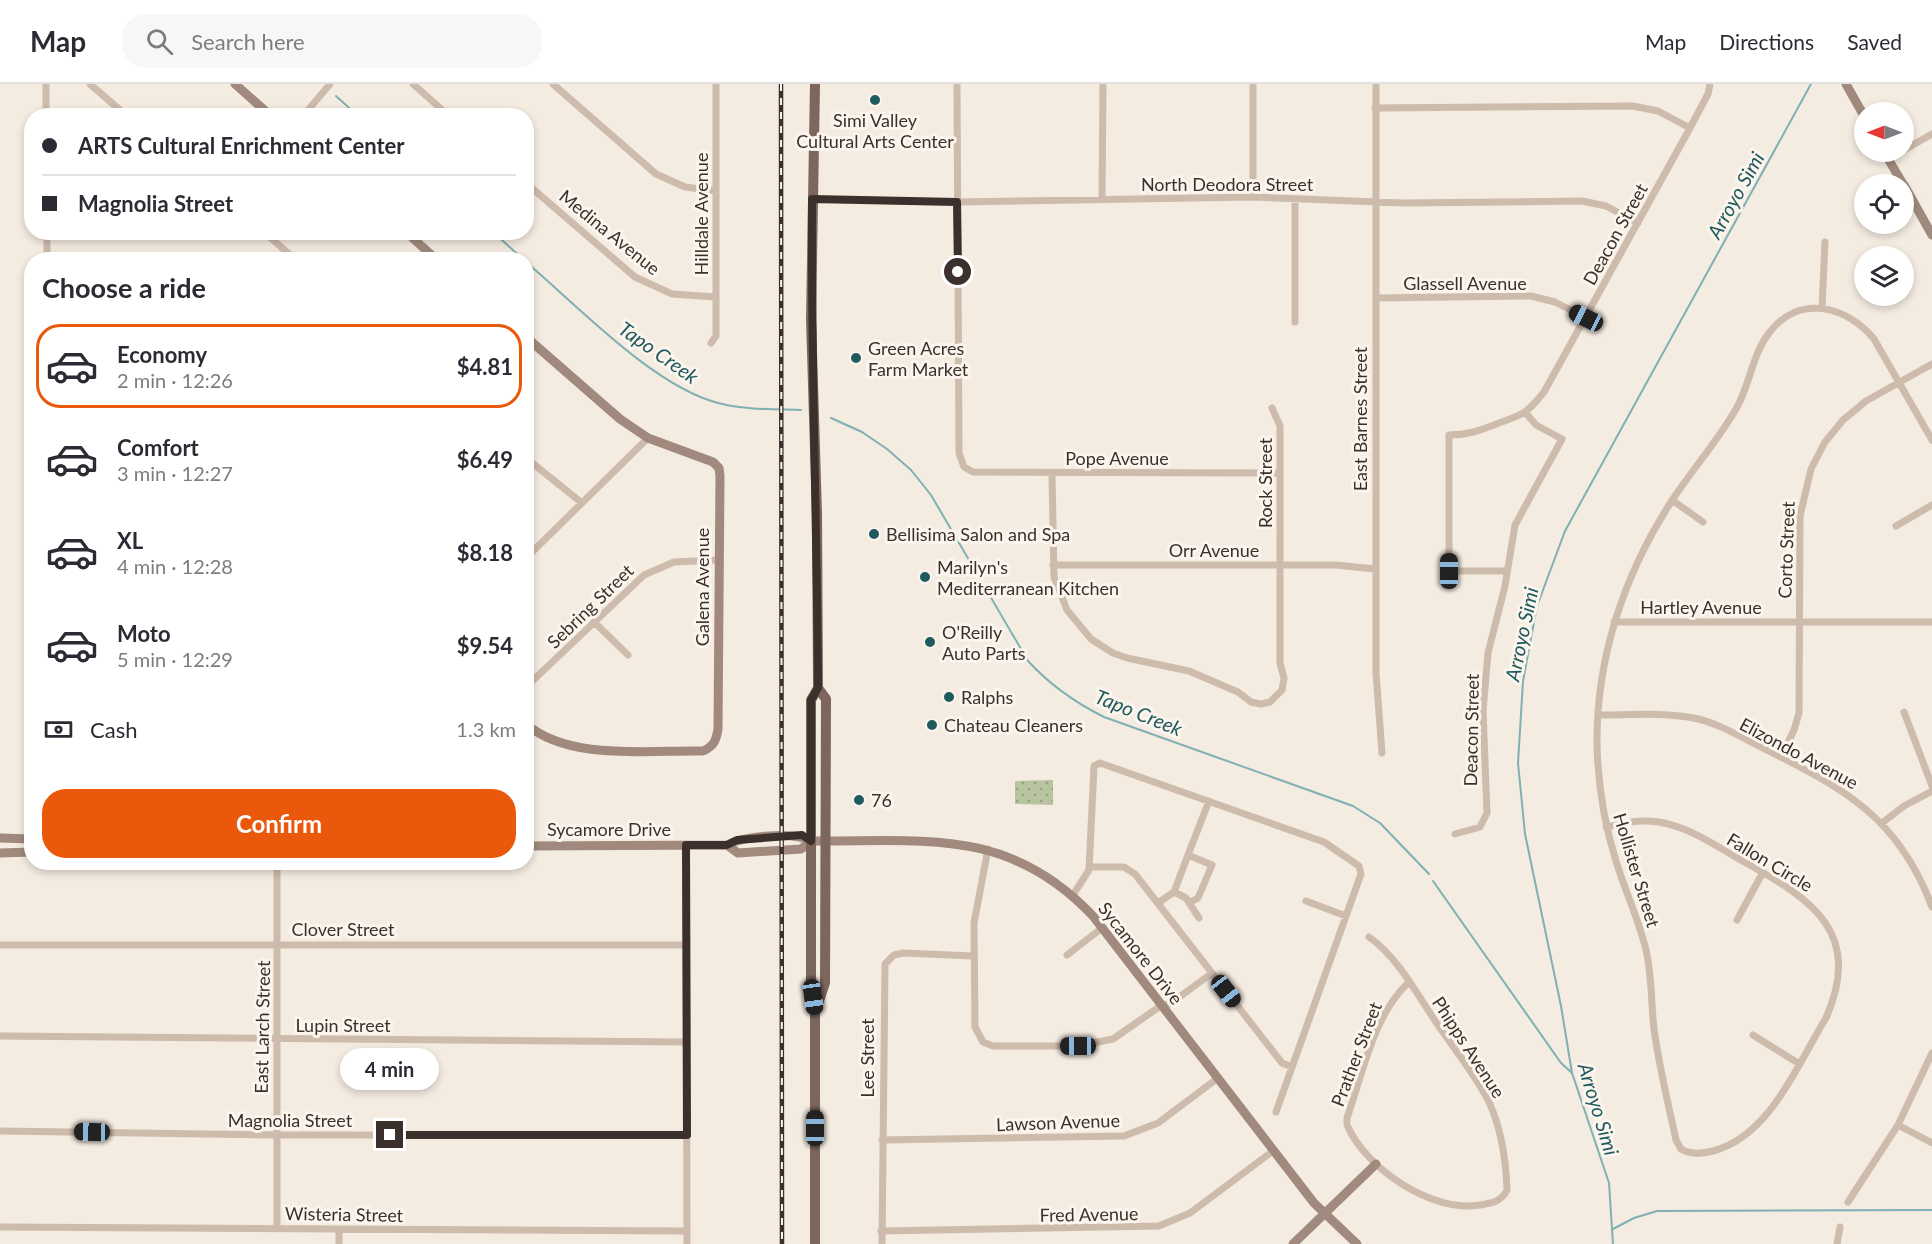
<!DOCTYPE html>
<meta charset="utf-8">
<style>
body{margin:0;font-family:Lato,sans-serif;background:#f7f7f7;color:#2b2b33;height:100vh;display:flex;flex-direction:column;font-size:22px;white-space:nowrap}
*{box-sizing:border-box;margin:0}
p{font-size:20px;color:#7c7c81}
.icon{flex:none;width:33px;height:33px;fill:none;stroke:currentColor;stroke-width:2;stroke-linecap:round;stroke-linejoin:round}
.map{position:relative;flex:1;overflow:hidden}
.drawer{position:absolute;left:24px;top:168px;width:510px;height:618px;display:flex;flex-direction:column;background:#fff;border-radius:24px;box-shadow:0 3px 9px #0003}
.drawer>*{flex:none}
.guide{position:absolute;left:24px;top:24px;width:510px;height:132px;border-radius:24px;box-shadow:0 3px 9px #0003;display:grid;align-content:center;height:132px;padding:0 18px;background:#fff}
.needle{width:39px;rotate:270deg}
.buttons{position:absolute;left:1854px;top:18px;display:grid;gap:12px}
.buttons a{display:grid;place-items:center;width:60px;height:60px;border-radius:50%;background:#fff;box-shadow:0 3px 9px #0003;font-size:30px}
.end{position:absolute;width:27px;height:27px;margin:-14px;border:8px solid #3b302b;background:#fff;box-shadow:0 0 0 3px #fff}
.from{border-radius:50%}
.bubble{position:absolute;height:42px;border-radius:21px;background:#fff;box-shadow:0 3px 9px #0003;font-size:20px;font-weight:700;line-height:42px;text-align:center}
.car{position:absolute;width:18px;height:36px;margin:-18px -9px;border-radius:8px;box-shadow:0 0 4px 2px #0007;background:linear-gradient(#222 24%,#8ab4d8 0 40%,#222 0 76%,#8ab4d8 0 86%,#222 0)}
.guide b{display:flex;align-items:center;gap:21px;height:57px;font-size:22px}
.guide b+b{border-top:2px solid #e1e1e2}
.guide i{width:15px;height:15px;background:#2b2b33}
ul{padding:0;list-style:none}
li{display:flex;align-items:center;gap:18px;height:84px;margin:0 12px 9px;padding:0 6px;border:3px solid transparent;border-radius:24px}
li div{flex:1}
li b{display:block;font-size:22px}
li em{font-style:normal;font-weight:700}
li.on{border-color:#ea580c}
li>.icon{width:54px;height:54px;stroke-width:1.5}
h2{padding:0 18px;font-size:27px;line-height:72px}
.pay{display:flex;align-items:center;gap:15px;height:66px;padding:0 18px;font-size:22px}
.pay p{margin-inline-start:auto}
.action{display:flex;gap:12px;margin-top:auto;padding:12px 18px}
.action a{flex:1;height:69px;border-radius:24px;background:#ea580c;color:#fff;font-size:24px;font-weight:700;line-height:69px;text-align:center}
header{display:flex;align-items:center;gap:36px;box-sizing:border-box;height:84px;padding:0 30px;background:#fff;border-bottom:2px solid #e1e1e2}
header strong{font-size:28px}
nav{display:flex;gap:33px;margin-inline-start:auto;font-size:21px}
.search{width:420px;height:54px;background:#f7f7f7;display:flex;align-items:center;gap:15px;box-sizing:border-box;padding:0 21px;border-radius:24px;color:#7c7c81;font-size:22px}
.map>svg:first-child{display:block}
.grass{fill:url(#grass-dots)}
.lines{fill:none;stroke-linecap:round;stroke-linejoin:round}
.stream{stroke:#7fb0b2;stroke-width:2}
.street{stroke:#cdbbac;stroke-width:7}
.secondary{stroke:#a18a7d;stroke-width:9}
.primary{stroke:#7d675c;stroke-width:10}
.rail-casing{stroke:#3b302b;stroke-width:4.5}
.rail{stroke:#fbf5ee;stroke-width:2;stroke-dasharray:7;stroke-linecap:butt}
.route{stroke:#3b302b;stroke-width:8}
.poi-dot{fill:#1f5a5e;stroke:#fbf5ee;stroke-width:2}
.labels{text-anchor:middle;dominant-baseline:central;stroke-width:6;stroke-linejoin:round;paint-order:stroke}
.poi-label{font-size:18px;fill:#3b302b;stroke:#fbf5ee;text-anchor:start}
.street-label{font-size:18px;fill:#3b302b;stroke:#fbf5ee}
.water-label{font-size:20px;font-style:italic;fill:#1f5a5e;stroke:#fbf5ee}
</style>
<header>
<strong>Map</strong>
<div class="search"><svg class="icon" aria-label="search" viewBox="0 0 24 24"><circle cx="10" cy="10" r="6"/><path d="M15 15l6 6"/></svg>Search here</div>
<nav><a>Map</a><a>Directions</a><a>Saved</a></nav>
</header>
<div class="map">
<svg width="1932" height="1160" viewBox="0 0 1932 1160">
<defs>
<pattern id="grass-dots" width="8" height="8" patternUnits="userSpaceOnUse" patternTransform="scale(1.5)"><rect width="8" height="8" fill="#b8c4a0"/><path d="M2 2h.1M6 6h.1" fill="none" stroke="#97a083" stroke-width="1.8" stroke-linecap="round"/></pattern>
</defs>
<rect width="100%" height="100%" fill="#f4ebe1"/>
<path class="grass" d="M1053,696v25l-38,-1v-23z"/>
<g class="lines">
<path class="stream" d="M336,12l22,20
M493,148l31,28
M526,178c52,44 127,124 192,141 27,7 55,6 83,7
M831,334l31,14 25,17 24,21 20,25 97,166c22,24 46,41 76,56l249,89 27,17 49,51
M1433,797l128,182 11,10
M1613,1145l21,-11 23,-7 275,-1
M1613,1160l-4,-61 -37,-110 -11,-67 -36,-172 -7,-71 5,-82 14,-75 28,-75 246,-447"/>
<path class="street" d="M46,0v32
M90,0l37,32
M413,0l36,32
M553,0l103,90 29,13 31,4
M957,0l2,369 5,14 9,5 307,1
M1253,0v113
M1376,0v589l6,80
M1375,24l258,-2 25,5 32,17
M303,32l27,-32
M1904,66l28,-16
M1888,74l12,-6
M526,99l109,94 37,17 44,3
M812,115l145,3 296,-5 151,6 178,-2 24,5 32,17
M1102,115l1,-115
M264,148l32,28
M47,176v-28
M1376,214l155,-2 24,6 31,16
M1822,224l3,-66
M1295,238v-122
M711,259l5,-7v-252
M526,374l56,45
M1052,389l2,104 13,33 24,29 22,14 14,5 62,13 49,21 13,10 10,2 9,-2 12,-12 2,-12 -4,-15v-237l-8,-18
M1672,416l31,22
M1896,442l36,-21
M526,474l122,-120
M1053,481h283l39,4
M1506,487h-57v-136c18,0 29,-4 45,-10 28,-11 30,-8 50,-33l146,-264 18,-34 2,-10
M594,538l34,33
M1614,538h318
M526,603l118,-112 30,-13 44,-2
M1904,628l28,74
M1598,631c31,0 65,-3 96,3 25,5 48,20 71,31 80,40 134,69 167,158
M1781,673l13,-27 5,-17 1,-197 11,-47 14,-27 18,-22 23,-19 66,-37
M1882,739l22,-17 28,-15
M1606,743c12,-2 24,-6 36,-6 38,-2 73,25 104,42 67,37 117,70 80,155 -29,47 -56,118 -113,133 -11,3 -22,4 -32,-2l-5,-9c-8,-37 -17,-74 -22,-111 -3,-26 -2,-53 -8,-79 -7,-30 -21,-59 -30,-89 -12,-38 -18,-77 -19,-116 -1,-87 27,-170 74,-243 20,-31 46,-60 65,-93 14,-24 16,-54 33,-76 30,-40 78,-27 105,6l58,101
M1455,750l25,-7 7,-14 -4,-102 5,-58 17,-67 10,-61 47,-86 -26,-14 -11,-13
M686,761l1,399
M988,765l-14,74 1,104 8,15 10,4h85l35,-7 49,-34 8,-1 42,-31
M1188,771l21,-54
M277,778v366
M1090,783h34l11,7 147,189 10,4
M1174,808l14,-37 24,10 -14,33 -9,5
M1073,811l16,-25 5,-104 6,-3 224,79 35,24 2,8 -85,238
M1306,817l40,15
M1158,819l16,-11 12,6 13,20
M1737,836l26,-48
M1369,853c30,21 50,61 71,91 16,23 35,47 48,72 13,27 18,60 19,90 -6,12 -15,13 -27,15 -48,8 -114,-36 -133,-80v-7c16,-45 26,-102 61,-135
M0,861h686
M1067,871l35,-27
M1753,951l45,28
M0,952l686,6
M1898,1041l34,18
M0,1047l276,4h411
M882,1056l242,-4 34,-13 60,-45
M1848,1118l50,-77 34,-72
M0,1143l687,4
M339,1146v14
M881,1147l278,-5 31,-13 83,-62
M882,1160l3,-280 9,-9 9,-2 70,3
M1837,1160l3,-17"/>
<path class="secondary" d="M235,0l36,32
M1846,0l18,32
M1884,68l19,32
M1904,101l28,50
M406,148l31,28
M526,253l94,82 28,19 65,24 6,6 1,8 -2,253c-2,12 -4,17 -15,22 -55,-1 -134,10 -177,-27
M0,754l32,1
M727,761l11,8 63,-4 10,-8
M526,762l201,-1c17,-9 67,-14 84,-4 112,1 197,-15 282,75l221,287 43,41
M0,769l32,-1
M1293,1160l83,-80"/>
<path class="primary" d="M815,929l10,-30 1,-284 -8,-11 -1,-175 -6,-193 4,-236
M815,1160v-231l-4,-32v-281l7,-12"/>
<defs>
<path id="rail" d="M781,0l1,1160"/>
</defs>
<use href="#rail" class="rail-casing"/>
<use href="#rail" class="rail"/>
</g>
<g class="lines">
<path class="route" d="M390,1051h297l-1,-290h41l10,-5 65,-5 9,6v-141l7,-12c-1,-163 -7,-326 -6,-489l145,3 1,70"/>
</g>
<g class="poi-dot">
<circle cx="875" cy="16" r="6"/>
<circle cx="856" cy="274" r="6"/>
<circle cx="874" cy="450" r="6"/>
<circle cx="925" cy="493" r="6"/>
<circle cx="930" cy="558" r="6"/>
<circle cx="949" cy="613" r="6"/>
<circle cx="932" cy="641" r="6"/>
<circle cx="859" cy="716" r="6"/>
</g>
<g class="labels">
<g class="poi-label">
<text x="875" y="36" text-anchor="middle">Simi Valley<tspan x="875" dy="21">Cultural Arts Center</tspan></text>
<text x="868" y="264">Green Acres<tspan x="868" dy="21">Farm Market</tspan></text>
<text x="886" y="450">Bellisima Salon and Spa</text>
<text x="937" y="483">Marilyn's<tspan x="937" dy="21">Mediterranean Kitchen</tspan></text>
<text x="942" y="548">O'Reilly<tspan x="942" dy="21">Auto Parts</tspan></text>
<text x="961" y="613">Ralphs</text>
<text x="944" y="641">Chateau Cleaners</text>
<text x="871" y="716">76</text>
</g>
<g class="street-label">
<text x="1227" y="100">North Deodora Street</text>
<text transform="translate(701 130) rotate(-90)">Hilldale Avenue</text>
<text transform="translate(610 148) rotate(39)">Medina Avenue</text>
<text transform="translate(1615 150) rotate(-61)">Deacon Street</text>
<text x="1465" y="199">Glassell Avenue</text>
<text transform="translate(1360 335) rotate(-90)">East Barnes Street</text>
<text x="1117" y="374">Pope Avenue</text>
<text transform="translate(1265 399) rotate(-90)">Rock Street</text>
<text x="1214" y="466">Orr Avenue</text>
<text transform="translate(1786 466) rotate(-88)">Corto Street</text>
<text transform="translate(702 503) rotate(-90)">Galena Avenue</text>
<text transform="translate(590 522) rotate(-44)">Sebring Street</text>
<text x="1701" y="523">Hartley Avenue</text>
<text transform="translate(1471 646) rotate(-89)">Deacon Street</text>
<text transform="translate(1799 669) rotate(28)">Elizondo Avenue</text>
<text x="609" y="745">Sycamore Drive</text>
<text transform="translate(1770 778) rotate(31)">Fallon Circle</text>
<text transform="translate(1637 786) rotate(73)">Hollister Street</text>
<text x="343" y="845">Clover Street</text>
<text transform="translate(1141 869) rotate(52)">Sycamore Drive</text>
<text x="343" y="941">Lupin Street</text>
<text transform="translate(262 943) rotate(-89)">East Larch Street</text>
<text transform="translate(1469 963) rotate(57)">Phipps Avenue</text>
<text transform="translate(1356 970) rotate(-69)">Prather Street</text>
<text transform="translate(867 974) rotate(-90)">Lee Street</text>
<text x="290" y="1036">Magnolia Street</text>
<text transform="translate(1058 1038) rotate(-2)">Lawson Avenue</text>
<text transform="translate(344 1130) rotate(1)">Wisteria Street</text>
<text transform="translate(1089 1130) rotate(-1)">Fred Avenue</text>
</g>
<g class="water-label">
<text transform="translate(1735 111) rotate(-61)">Arroyo Simi</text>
<text transform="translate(659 268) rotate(35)">Tapo Creek</text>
<text transform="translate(1521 550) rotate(-78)">Arroyo Simi</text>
<text transform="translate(1139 628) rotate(22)">Tapo Creek</text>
<text transform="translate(1599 1025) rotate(73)">Arroyo Simi</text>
</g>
</g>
</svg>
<div class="buttons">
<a><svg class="needle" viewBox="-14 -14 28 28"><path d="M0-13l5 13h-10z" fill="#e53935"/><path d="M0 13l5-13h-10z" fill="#7c7c81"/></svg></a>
<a><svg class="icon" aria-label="locate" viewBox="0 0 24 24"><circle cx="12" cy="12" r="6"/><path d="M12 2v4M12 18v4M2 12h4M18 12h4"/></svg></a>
<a><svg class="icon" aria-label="layers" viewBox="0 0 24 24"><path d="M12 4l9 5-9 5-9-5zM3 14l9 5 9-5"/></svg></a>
</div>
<i class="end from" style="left:958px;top:188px"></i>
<i class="end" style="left:390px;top:1051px"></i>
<div class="bubble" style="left:340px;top:964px;width:99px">4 min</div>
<i class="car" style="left:1586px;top:234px;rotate:297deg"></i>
<i class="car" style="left:1449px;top:487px;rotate:0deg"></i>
<i class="car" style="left:1226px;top:907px;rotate:142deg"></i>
<i class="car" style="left:813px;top:913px;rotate:172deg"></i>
<i class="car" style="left:1078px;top:962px;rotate:270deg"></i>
<i class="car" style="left:815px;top:1044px;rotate:0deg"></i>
<i class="car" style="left:92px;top:1048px;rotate:271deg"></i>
<div class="guide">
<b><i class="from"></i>ARTS Cultural Enrichment Center</b>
<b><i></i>Magnolia Street</b>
</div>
<section class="drawer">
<h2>Choose a ride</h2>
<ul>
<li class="on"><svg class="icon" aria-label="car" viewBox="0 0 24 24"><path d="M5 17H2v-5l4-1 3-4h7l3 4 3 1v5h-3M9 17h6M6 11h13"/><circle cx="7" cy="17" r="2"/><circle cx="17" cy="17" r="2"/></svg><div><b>Economy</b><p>2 min · 12:26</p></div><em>$4.81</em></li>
<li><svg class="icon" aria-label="car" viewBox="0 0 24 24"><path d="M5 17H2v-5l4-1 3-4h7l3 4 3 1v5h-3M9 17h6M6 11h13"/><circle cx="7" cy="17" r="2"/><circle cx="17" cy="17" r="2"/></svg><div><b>Comfort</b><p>3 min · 12:27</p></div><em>$6.49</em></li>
<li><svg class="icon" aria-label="car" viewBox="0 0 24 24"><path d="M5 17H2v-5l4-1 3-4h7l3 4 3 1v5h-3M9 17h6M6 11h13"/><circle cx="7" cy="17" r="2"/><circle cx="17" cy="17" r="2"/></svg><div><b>XL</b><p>4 min · 12:28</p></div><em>$8.18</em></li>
<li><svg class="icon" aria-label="car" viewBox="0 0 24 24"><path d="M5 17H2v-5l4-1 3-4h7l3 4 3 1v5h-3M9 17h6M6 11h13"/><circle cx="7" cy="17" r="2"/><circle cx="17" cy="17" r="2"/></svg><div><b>Moto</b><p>5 min · 12:29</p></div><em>$9.54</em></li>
</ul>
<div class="pay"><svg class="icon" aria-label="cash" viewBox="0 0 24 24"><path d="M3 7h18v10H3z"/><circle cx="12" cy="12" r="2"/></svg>Cash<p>1.3 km</p></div>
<div class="action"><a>Confirm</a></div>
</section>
</div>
